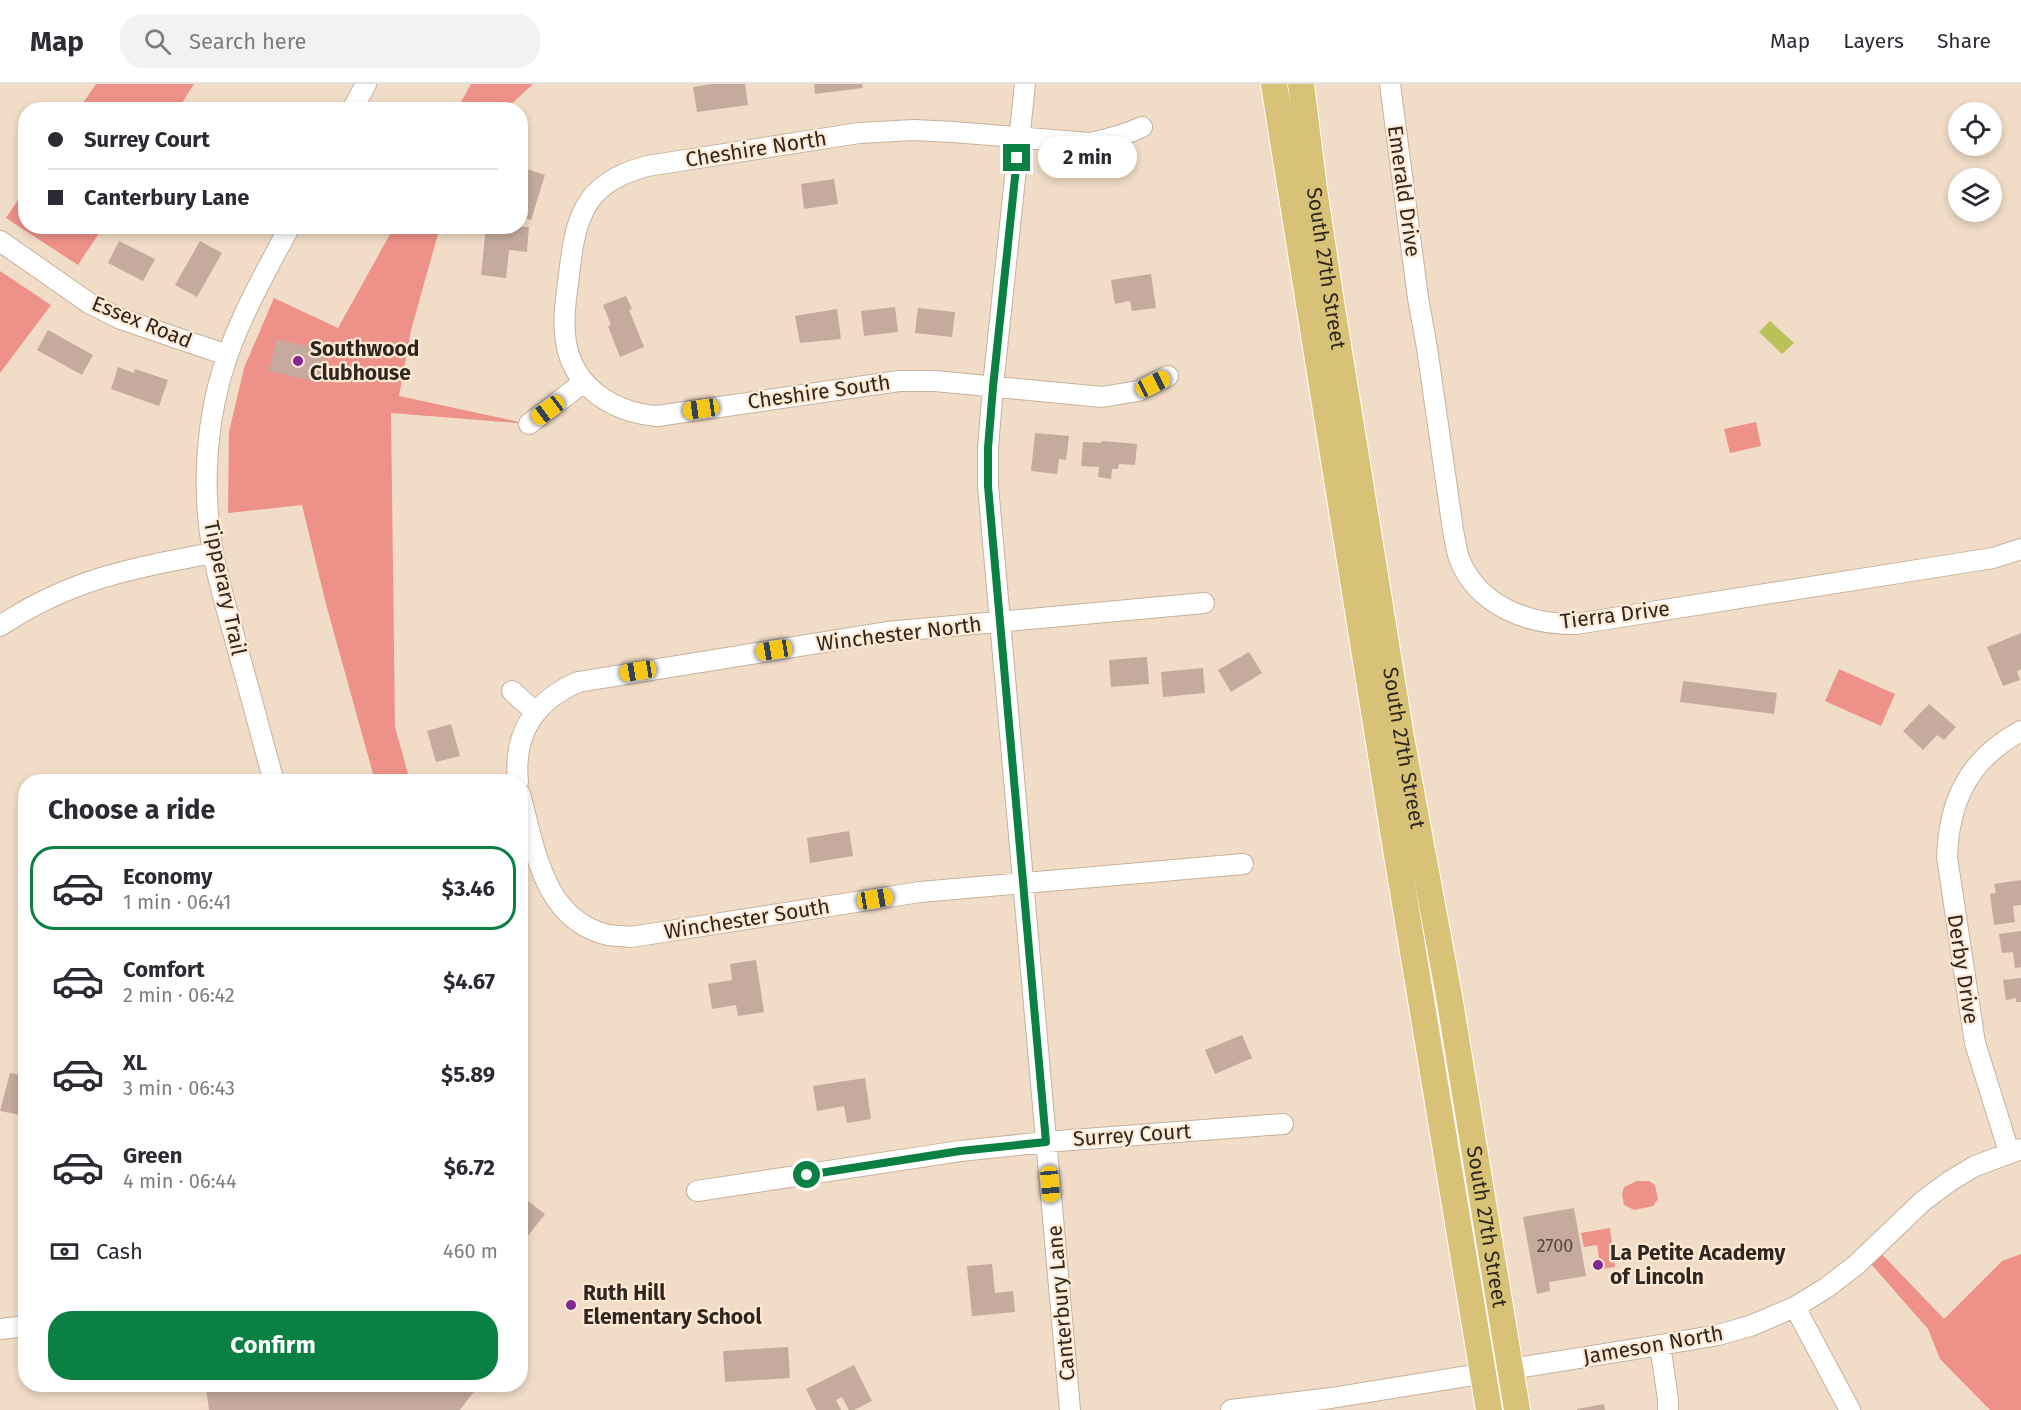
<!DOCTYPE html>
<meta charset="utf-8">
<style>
body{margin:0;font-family:"Fira Sans",sans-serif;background:#f2f2f3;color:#2b2b33;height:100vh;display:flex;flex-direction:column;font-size:22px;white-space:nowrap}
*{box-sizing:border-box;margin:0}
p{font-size:20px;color:#7c7c81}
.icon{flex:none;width:33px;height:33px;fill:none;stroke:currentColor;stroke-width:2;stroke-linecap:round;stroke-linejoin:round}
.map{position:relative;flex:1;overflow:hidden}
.drawer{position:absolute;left:18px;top:690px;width:510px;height:618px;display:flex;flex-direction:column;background:#fff;border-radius:24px;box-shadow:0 3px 9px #0003}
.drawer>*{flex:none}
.guide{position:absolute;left:18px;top:18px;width:510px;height:132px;border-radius:24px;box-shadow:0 3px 9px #0003;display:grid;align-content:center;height:132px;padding:0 30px;background:#fff}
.buttons{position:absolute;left:1948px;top:18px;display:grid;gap:12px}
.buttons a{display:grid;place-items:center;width:54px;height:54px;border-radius:50%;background:#fff;box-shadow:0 3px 9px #0003;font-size:30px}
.end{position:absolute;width:27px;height:27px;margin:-14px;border:8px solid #0b8043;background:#fff;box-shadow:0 0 0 3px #fff}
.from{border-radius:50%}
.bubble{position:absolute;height:42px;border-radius:21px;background:#fff;box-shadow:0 3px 9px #0003;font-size:20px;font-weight:700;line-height:42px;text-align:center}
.car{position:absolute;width:18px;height:36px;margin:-18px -9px;border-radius:8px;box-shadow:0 0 4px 2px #0007;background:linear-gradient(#f5c518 24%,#345 0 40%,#f5c518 0 76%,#345 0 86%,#f5c518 0)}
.guide b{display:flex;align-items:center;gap:21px;height:57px;font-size:22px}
.guide b+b{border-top:2px solid #e1e1e2}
.guide i{width:15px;height:15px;background:#2b2b33}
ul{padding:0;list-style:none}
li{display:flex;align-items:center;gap:18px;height:84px;margin:0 12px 9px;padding:0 18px;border:3px solid transparent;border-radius:24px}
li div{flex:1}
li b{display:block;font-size:22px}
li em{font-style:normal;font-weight:700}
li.active{border-color:#0b8043}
li>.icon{width:54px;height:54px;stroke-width:1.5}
h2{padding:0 30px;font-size:27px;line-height:72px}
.pay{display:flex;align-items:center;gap:15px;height:66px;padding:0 30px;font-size:22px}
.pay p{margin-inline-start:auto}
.action{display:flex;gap:12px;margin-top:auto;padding:12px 30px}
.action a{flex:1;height:69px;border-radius:24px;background:#0b8043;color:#fff;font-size:24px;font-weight:700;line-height:69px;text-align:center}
header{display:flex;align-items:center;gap:36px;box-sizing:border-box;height:84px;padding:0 30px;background:#fff;border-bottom:2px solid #e1e1e2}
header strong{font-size:28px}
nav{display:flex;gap:33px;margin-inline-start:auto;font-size:21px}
.search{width:420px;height:54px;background:#f2f2f3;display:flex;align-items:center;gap:15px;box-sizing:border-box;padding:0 21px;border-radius:24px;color:#7c7c81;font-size:22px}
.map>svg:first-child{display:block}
.green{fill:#ee9188}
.water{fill:#b9c158}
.building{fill:#c5aa9d}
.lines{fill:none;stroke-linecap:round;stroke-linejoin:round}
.minor-casing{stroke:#c5b29d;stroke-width:22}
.major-casing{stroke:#fff;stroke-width:28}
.minor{stroke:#fff;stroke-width:20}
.major{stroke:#d7c277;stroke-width:26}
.route{stroke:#0b8043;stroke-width:8}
.poi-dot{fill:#822794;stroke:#fee9d4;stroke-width:2}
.labels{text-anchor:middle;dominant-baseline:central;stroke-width:4.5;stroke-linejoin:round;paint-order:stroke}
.number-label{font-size:18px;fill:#54483e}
.street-label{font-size:21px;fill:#2f271f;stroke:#fee9d4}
.poi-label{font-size:21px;font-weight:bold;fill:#2f271f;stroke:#fee9d4;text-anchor:start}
</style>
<header>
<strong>Map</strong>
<div class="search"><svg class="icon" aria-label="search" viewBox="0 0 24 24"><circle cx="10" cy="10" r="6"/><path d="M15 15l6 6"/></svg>Search here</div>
<nav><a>Map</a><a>Layers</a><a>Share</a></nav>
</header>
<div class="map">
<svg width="2021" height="1326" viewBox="0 0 2021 1326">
<rect width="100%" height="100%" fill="#f0dcc7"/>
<path class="green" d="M96,0h98l-16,25h-99z
M471,0h62l-27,25h-49z
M25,105l1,37 77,1 -25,38 -72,-47z
M394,143h46l-29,103 -12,66 130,28 -138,-11 4,314 15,54h-35l-49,-177 -24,-99 -74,8 1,-81 15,-64 30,-70 64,30z
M0,187l51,34 -51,68z
M1756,338l5,24 -31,7 -6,-24z
M1839,585l56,25 -14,32 -56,-25z
M1637,1097h12l6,4 3,14 -5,7 -19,4 -10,-5 -2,-11 2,-7z
M1610,1144l5,39 -14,2 -4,-24 -13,2 -3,-14z
M1875,1163l69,72 58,-58 19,-7v156h-31l-50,-51 -12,-30 -63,-72z"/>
<path class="water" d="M1770,237l24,22 -12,11 -23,-22z"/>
<path class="building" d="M712,0h33l3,21 -51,7 -4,-25z
M814,0h48l1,4 -48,6z
M521,83l24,8 -14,45 -11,-3z
M834,95l4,25 -34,5 -3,-25z
M486,142l43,1 -2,25 -18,-2 -3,28 -25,-3z
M119,157l36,18 -12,22 -35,-18z
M200,157l22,12 -25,44 -22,-12z
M1151,190l5,34 -24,3 -2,-10 -15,3 -4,-24z
M626,212l6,13 -3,1 15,37 -24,10 -12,-31 3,-1 -8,-20z
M895,223l3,25 -34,4 -3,-25z
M918,224l37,4 -3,25 -37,-4z
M837,225l4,30 -41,4 -5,-27z
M48,246l45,25 -11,20 -45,-25z
M277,255l49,12 -8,31 -49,-11z
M118,283l16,6 1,-4 33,11 -9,26 -48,-17z
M1035,349l34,3 -3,24 -7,-1 -2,15 -26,-3z
M1102,357l35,3 -2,21 -16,-1 -1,5h-6l-1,10 -13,-2 1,-10 -18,-1 2,-24 18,1z
M2021,549v36l-4,2 3,9 -17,6 -16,-39z
M1249,568l13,21 -31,19 -13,-22z
M1147,573l2,27 -38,3 -2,-27z
M1203,584l2,25 -42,4 -2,-25z
M1683,597l94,12 -3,21 -94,-12z
M1929,620l27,23 -12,13 -7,-5 -14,15 -20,-19z
M451,640l9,32 -24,6 -9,-31z
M849,747l4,25 -43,7 -3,-25z
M2021,796v25l-8,1 2,16 -21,3 -4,-31 6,-1 -2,-9z
M2021,847v36l-6,1 -2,-16 -11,1 -3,-19z
M756,876l8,52 -26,4 -2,-11 -24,4 -4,-25 24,-4 -2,-16z
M2021,894v24h-5v-4l-10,2 -3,-20z
M1242,951l10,23 -37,16 -10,-24z
M10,989l16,3v40l-26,-5z
M865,994l6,41 -24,4 -3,-17 -27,5 -4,-25z
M520,1111l25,19 -25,32z
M1574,1124l12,68 -37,6 1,9 -13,3 -14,-77z
M992,1180l3,29 18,-2 2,21 -43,4 -5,-50z
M788,1263l2,31 -65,4 -2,-31z
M854,1281l18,36 -18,9h-5l-7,-13 -6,3 5,10h-25l-10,-21z
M218,1300h259l1,2 -18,24h-251l-3,-21 12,-1z
M1604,1320l1,6h-28v-1z"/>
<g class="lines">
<defs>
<path id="minor" d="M1025,0l-32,302 -5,62v38l82,924
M1390,0l28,214 9,50 26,182c2,9 3,19 6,28 18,48 70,67 117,66l417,-66 28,-9
M352,26l14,-26
M1142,43c-17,8 -33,12 -52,16l-137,-11 -39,-2 -55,3 -212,33c-67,18 -72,55 -79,117 -2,16 -5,33 -3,50 3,51 45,79 92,83l242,-35h36l167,16 36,-6 30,-15
M0,157l89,62 32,16 106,36
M529,340l55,-42
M0,542c71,-47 132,-58 213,-73
M512,607l23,21
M274,698c-12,-43 -23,-86 -35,-128 -9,-34 -20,-68 -26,-102 -12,-64 -7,-137 15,-198 16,-45 40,-86 62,-128
M518,698c-5,-49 17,-81 60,-100l309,-50 317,-29
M520,710c15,54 23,126 88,141 8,1 16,1 23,2l289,-45 323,-28
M2009,1068l-34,-109 -28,-186c2,-57 22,-98 74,-126
M697,1107l263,-40 86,-9 237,-18
M1795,1223l55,103
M0,1245l26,-3
M1660,1261l8,54v11
M1231,1326l100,-12 329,-53 58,-10 32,-9 45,-19 31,-19 30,-23 67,-64 27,-20 25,-15 46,-17"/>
<g id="major">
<path d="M1274,0l121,759 94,567"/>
<path id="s1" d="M1301,0l13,105 17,113 70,435 48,259 68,414"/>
</g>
</defs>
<use href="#minor" class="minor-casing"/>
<use href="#major" class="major-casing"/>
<use href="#minor" class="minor"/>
<use href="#major" class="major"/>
</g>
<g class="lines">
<path class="route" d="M807,1091l153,-24 86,-9 -58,-656v-38l5,-61 24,-229"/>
</g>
<g class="poi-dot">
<circle cx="298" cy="277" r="6"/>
<circle cx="1598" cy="1181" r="6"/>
<circle cx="571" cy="1221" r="6"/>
</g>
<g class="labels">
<g class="number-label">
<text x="1555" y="1162">2700</text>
</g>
<g class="street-label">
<text transform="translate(756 65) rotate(-9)">Cheshire North</text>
<text transform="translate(1404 107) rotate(82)">Emerald Drive</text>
<text stroke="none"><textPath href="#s1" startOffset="186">South 27th Street</textPath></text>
<text transform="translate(142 238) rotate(22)">Essex Road</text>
<text transform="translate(819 308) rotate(-8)">Cheshire South</text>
<text transform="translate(225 504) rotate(78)">Tipperary Trail</text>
<text transform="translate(1615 531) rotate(-7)">Tierra Drive</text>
<text transform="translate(899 550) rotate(-7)">Winchester North</text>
<text stroke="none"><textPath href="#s1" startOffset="672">South 27th Street</textPath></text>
<text transform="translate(747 835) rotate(-9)">Winchester South</text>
<text transform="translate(1963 885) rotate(81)">Derby Drive</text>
<text transform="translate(1132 1051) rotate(-4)">Surrey Court</text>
<text stroke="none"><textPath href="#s1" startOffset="1158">South 27th Street</textPath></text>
<text transform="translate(1061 1219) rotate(-95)">Canterbury Lane</text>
<text transform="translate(1653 1261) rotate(-10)">Jameson North</text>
</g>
<g class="poi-label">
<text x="310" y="265">Southwood<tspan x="310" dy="24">Clubhouse</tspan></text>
<text x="1610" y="1169">La Petite Academy<tspan x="1610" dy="24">of Lincoln</tspan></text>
<text x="583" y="1209">Ruth Hill<tspan x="583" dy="24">Elementary School</tspan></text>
</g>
</g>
</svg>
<div class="buttons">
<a><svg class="icon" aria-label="locate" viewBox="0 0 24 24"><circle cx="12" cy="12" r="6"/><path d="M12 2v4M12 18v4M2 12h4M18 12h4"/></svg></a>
<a><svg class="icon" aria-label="layers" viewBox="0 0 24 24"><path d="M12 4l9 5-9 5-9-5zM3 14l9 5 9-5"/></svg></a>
</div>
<i class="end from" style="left:807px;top:1091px"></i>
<i class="end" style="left:1017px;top:74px"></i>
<div class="bubble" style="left:1038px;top:52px;width:99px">2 min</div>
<i class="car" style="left:1153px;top:300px;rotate:64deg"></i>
<i class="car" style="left:701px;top:325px;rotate:262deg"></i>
<i class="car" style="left:548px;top:326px;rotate:233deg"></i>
<i class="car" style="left:774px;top:566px;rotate:261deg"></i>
<i class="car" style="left:638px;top:587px;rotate:261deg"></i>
<i class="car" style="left:875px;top:815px;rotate:81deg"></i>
<i class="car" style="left:1050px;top:1100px;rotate:175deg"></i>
<div class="guide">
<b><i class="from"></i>Surrey Court</b>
<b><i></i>Canterbury Lane</b>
</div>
<section class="drawer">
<h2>Choose a ride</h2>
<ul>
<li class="active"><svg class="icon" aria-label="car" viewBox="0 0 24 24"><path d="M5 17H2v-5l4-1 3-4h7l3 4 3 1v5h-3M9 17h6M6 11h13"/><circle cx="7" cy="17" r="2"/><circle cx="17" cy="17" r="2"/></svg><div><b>Economy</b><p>1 min · 06:41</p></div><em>$3.46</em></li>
<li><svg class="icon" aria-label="car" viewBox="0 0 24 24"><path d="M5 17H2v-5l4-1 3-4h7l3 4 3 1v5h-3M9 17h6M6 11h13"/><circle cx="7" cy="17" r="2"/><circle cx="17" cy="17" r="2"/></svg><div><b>Comfort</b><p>2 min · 06:42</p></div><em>$4.67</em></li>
<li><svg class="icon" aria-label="car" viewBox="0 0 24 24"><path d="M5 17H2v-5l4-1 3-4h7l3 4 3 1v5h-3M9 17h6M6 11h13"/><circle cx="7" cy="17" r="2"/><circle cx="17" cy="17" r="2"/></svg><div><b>XL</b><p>3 min · 06:43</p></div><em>$5.89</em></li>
<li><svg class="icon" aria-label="car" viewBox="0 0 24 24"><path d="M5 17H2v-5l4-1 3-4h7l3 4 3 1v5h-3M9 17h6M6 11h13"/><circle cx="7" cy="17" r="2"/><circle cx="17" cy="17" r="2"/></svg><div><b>Green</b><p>4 min · 06:44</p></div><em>$6.72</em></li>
</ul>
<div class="pay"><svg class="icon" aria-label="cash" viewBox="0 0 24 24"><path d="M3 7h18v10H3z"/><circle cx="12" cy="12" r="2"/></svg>Cash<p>460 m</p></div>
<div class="action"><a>Confirm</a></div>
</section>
</div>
